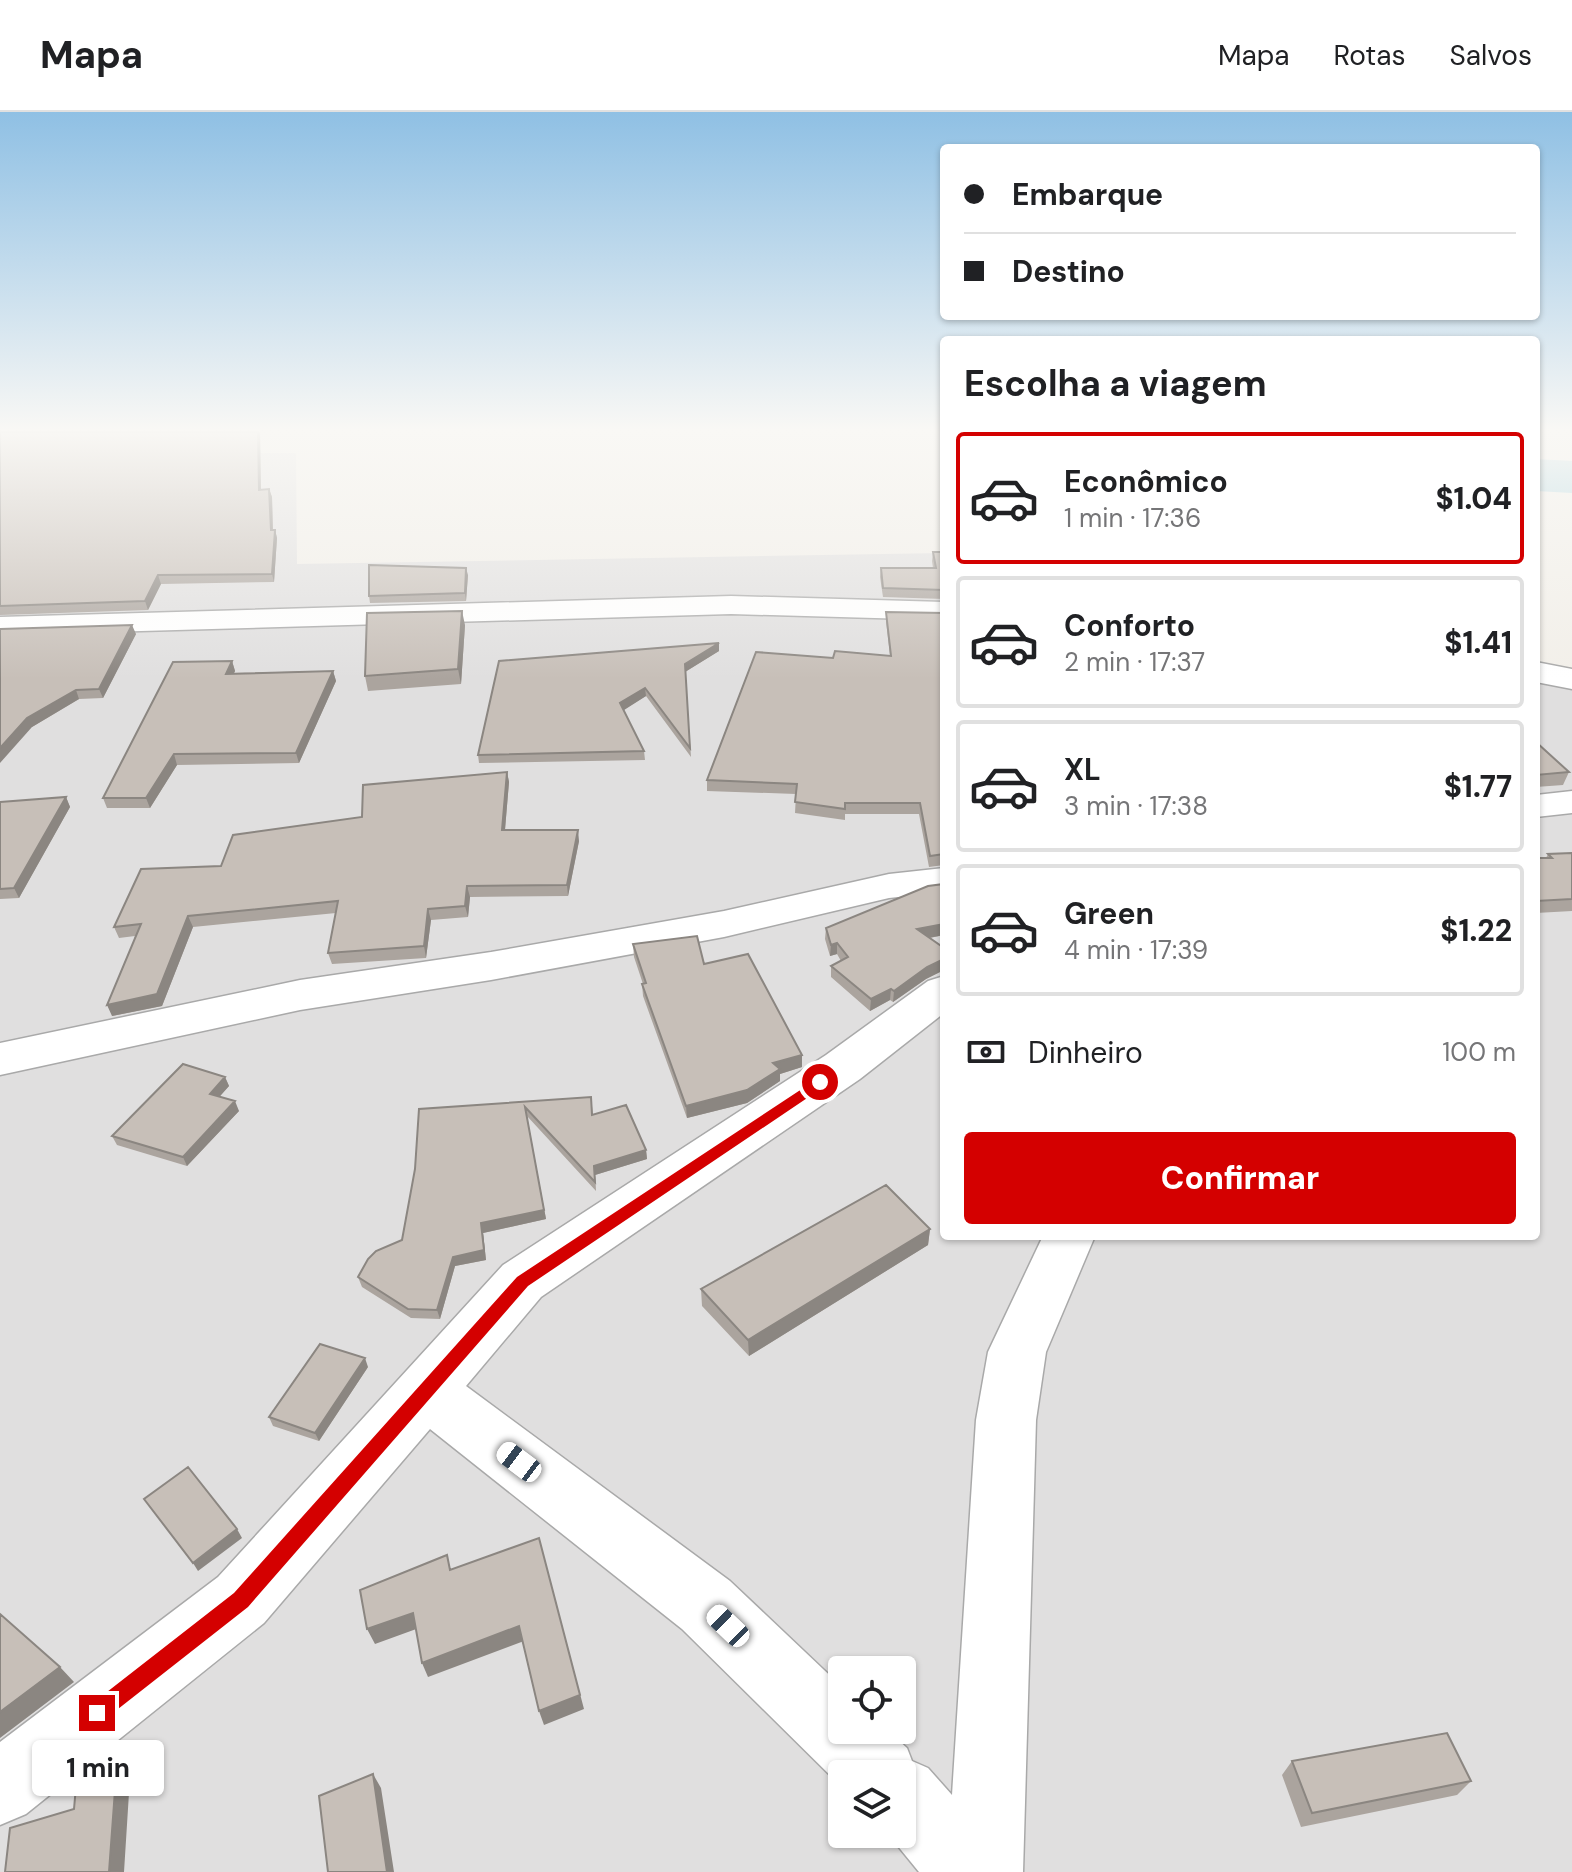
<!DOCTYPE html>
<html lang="pt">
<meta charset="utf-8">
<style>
body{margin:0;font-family:"DM Sans",sans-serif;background:#f6f6f6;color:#202124;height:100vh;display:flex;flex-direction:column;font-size:30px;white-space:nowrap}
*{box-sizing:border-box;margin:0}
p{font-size:26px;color:#757577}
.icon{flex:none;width:44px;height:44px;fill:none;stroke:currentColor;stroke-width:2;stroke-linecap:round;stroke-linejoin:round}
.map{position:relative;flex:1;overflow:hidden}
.sheet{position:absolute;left:940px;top:224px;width:600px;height:904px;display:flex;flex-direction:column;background:#fff;border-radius:8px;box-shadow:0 2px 6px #0004}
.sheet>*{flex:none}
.hud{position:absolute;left:940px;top:32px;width:600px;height:176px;border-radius:8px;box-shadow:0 2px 6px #0004;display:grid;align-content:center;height:176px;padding:0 24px;background:#fff}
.controls{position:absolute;left:828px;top:1544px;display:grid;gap:16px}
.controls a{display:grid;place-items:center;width:88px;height:88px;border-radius:8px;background:#fff;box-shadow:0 2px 6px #0004;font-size:40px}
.end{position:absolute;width:36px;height:36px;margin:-18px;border:10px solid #d40000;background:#fff;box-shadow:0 0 0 4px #fff}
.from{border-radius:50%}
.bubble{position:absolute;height:56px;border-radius:8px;background:#fff;box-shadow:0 2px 6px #0004;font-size:26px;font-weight:800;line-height:56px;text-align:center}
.car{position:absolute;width:24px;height:48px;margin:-24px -12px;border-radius:10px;box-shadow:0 0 6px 2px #0007;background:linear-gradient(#fff 24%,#345 0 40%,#fff 0 76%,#345 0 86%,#fff 0)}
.hud b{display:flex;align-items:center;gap:28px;height:76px;font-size:30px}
.hud b+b{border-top:2px solid #e0e0e0}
.hud i{width:20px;height:20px;background:#202124}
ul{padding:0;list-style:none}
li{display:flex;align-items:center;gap:24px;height:132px;margin:0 16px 12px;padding:0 8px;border:4px solid #e0e0e0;border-radius:8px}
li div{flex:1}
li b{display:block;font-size:30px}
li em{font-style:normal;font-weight:800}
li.active{border-color:#d40000}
li>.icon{width:72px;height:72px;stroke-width:1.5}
h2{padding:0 24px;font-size:36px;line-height:96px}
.pay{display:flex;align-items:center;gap:20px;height:88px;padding:0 24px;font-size:30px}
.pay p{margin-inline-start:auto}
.button{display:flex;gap:16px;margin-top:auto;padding:16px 24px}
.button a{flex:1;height:92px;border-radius:8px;background:#d40000;color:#fff;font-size:32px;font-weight:800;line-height:92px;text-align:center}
header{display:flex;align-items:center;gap:48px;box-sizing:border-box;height:112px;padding:0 40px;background:#fff;border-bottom:2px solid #e0e0e0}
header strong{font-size:38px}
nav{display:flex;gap:44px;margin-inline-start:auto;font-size:28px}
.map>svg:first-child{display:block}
.residential{fill:#e0dfdf;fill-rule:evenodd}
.water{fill:#aad3df}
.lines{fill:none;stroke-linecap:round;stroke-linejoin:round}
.minor-casing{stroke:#a9a9a9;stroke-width:3}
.minor{fill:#fff;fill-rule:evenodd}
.wall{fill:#aba49e}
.shaded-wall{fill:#8b8681}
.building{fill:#c7bfb8;stroke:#8b8681;stroke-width:2}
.route{fill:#d40000}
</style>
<header>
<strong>Mapa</strong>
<nav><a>Mapa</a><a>Rotas</a><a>Salvos</a></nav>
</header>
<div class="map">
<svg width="1572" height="1760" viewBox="0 0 1572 1760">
<rect width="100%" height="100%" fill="#f2efe9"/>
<path class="residential" d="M0,320l182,21h114l1,111 647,-11v683h592v-571l36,8v1199h-1572zM842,1558h60v60h-60zM842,1662h60v60h-60z"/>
<path class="water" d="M1536,347l36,2v32l-36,-2z"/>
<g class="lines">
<defs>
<path id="minor" d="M731,484l213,6v18l-213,-6 -731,21v-18z
M1536,550l36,7v20l-36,-7z
M1572,679v22l-36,4v-22z
M944,756v24l-55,6 -165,39 -233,43 -191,30 -300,65v-32l300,-63 191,-28 233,-41 165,-37z
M944,864v37l-84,66 -319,218 -75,89 264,195 112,106v43h45l20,18 5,13 16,7 24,27 24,-375 12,-68 55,-116h52l-49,116 -10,68 -13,452h-104l-31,-38h14v-60h-60v13l-160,-158 -252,-200 -166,194 -238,191 -26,11v-83l218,-165 285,-312 323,-210 102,-74z"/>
</defs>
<use href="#minor" class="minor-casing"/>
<use href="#minor" class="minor"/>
</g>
<path class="wall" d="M0,320h260l1,57h8l3,8 1,33h2l2,8 -3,44 -113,2 -13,26 -148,5z
M933,440h11v47l-61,-2 -3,-20 1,-9h52l-1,-7z
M468,463l-2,26 -96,2 -1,-7z
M886,500l58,1v252l-15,2 -10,-53h-74v6l-50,-7 1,-19 -89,-3v-11l126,-122 57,-3 -4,-34z
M465,513l-4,59 -93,7 -3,-15z
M0,517l136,5 -33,64 -24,1 -47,28z
M719,531v8l-34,21 6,85 -45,-61 -23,14 21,41 1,9 -166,3 -1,-8z
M232,549l3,10 -1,2 99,-2 3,10 -37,82 -122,2 -27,43h-43l-4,-10z
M1536,630l33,30 -6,13 -27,2z
M507,660l2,10 -4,48 74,11 -11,55 -98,1 -2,20 -37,3 -5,38 -94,6 -4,-11 8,-40 -143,14 -31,79 -50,10 23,-80 -16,2 -5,-11 107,-61 141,-49z
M66,685l4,10 -51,91 -19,1v-97z
M1572,741v58l-36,2v-55h10l2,-4z
M944,772v51l-14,3 14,10v22l-18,9 -33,23 -3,-2 -20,11 -39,-34v-11l10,-5 -4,-7 -7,2 -5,-17 1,-11z
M633,832l71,20 98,91v12l-22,7v7l-33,22 -60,15 -44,-122 -1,-12h1l-9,-27z
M225,965l4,9 -10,11 20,14 -52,55 -70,-21 -5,-9z
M591,985l2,18 53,35 1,9 -52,16 1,16 -69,-75 19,103 -63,14 3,27 -31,6 -15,53 -29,-1 -49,-31 -4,-10 44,-37 13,-71 4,-60z
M930,1117l-2,16 -179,111 -47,-50 -1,-17z
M368,1255l-49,74 -46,-15 -4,-9z
M1292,1649l179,20 -14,14 -156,32 -19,-52z"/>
<path class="shaded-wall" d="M258,320h2l1,66 -2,-8z
M269,377l3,8 1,42 -2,-9z
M275,418l2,8 -3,44 -2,-8z
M466,456l2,7 -2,26 -1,-8z
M158,463l3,9 -13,26 -3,-9z
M462,499l3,14 -4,59 -3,-15z
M132,513l4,9 -33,64 -4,-9z
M719,531v8l-34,21v-8z
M232,549l3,10 -6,13 -3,-10z
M333,559l3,10 -37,82 -3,-10z
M645,576l1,8 -25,16 -1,-9z
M76,578l3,9 -47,28 -32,36v-15l27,-30z
M174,642l3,11 -27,43 -4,-10z
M507,660l2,10 -5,59 -2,-11z
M66,685l4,10 -51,91 -5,-10z
M578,718l1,11 -11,55 -1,-11z
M467,774l3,11 -2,20 -3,-11z
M428,797l3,11 -5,38 -2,-12z
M188,804l5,11 -31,79 -50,10 -5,-11z
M944,812v11l-27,5v-11z
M837,831v11l-7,2 1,-11z
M944,847v11l-18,9 -33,23 1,-11 33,-24z
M891,877l-1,11 -20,11 1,-12z
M802,943v12l-22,7v7l-33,22 -60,15 -1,-12 87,-43z
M225,965l4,9 -15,17 -4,-9z
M235,989l4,10 -52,55 -4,-9z
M525,995l21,112 -63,14 3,27 -31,6 -15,53 -3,-9 16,-53 28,-34z
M646,1038l1,9 -52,16 1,16 -2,-25z
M930,1117l-2,16 -179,111 -1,-16z
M365,1246l3,9 -49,74 -4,-8z
M237,1417l5,9 -44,33 -5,-8z
M539,1426l45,171 -40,16 -5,-14z
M413,1501l6,15 -44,16 -8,-15z
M519,1514l5,15 -96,36 -6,-14z
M60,1555l14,15 -74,56v-26z
M117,1651l13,14 -6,95h-15z
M373,1662l8,14 13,84h-7z"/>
<path class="building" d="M0,320h258l1,58 10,-1 2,41h4l-3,44 -114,1 -13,26 -145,5z
M933,440h11v38l-61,-2 -2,-20h55z
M369,453l97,3 -1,25 -96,3z
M462,499l-4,58 -93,7 2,-63z
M886,500l58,1v241l-14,2 -10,-53h-75v6l-50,-7 2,-18 -90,-4 49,-128 77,6 2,-7 56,5z
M132,513l-33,64 -23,1 -49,28 -27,30v-119z
M719,531l-34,21 5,84 -45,-60 -25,15 24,48 -166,4 21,-94z
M232,549l-6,13 107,-3 -37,82 -122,1 -28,44h-43l70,-136z
M1536,630l33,30 -33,3z
M507,660l-5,58h76l-11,55 -100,1 -2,20 -37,3 -4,37 -96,7 10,-52 -150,15 -31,78 -50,11 34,-81 -27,3 27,-58 80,-3 12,-31 129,-18 1,-32z
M66,685l-52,91 -14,1v-87z
M1572,741v46l-36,2v-43h16l-4,-4z
M944,772v40l-27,5 27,19v11l-17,8 -33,24 -3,-2 -20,10 -40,-33 17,-9 -11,-14 -6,2 -5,-17 102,-42z
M697,824l7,28 44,-10 54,101 -29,8 7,6 -33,21 -61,16 -44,-122 4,-1 -13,-39z
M183,952l42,13 -15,17 25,7 -52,56 -71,-21z
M591,985l1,18 34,-10 20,45 -52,16 1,16 -70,-75 19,103 -63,13 3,27 -31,7 -16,53 -29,-1 -50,-32 10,-18 8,-8 26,-11 13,-71 4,-60z
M886,1073l44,44 -182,111 -47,-51z
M320,1232l45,14 -50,75 -46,-16z
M188,1355l49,62 -44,34 -49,-64z
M539,1426l41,157 -41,16 -20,-85 -97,37 -9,-50 -46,16 -7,-39 87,-35 3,15z
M0,1502l60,53 -60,45z
M1447,1621l24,48 -159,32 -20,-52z
M117,1651l-8,109h-104l5,-44 64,-19 3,-34z
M373,1662l14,98h-59l-9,-76z"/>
<linearGradient id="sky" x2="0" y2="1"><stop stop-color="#8fc0e4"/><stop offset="0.56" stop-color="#f9f8f5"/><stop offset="1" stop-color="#f9f8f5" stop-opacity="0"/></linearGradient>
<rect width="1572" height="567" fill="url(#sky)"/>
<path class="route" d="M820,965l5,1v8l-297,200 -280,321 -144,113 -7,3 -8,-3 -3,-7 3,-7 145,-113 283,-316z"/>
</svg>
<div class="controls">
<a><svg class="icon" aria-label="locate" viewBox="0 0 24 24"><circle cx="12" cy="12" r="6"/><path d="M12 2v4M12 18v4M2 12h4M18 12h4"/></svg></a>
<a><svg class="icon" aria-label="layers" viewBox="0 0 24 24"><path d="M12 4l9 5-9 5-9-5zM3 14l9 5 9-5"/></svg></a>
</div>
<i class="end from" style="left:820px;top:970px"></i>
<i class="end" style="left:97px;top:1601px"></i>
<div class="bubble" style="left:32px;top:1628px;width:132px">1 min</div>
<i class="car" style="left:519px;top:1350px;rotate:307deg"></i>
<i class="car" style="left:728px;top:1514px;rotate:314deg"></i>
<div class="hud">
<b><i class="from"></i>Embarque</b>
<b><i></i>Destino</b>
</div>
<section class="sheet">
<h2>Escolha a viagem</h2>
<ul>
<li class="active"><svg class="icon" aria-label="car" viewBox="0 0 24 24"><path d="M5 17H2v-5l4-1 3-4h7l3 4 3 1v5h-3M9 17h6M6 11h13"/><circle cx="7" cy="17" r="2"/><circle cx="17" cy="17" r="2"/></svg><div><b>Econômico</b><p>1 min · 17:36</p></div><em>$1.04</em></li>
<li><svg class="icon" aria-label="car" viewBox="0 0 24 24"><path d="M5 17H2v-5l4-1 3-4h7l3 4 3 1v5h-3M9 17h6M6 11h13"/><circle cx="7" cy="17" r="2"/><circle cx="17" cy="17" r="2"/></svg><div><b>Conforto</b><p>2 min · 17:37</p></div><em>$1.41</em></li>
<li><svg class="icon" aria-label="car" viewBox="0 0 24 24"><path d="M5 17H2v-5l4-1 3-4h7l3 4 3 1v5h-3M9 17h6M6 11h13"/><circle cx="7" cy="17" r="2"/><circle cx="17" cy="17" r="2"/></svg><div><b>XL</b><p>3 min · 17:38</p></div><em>$1.77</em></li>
<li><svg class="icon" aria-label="car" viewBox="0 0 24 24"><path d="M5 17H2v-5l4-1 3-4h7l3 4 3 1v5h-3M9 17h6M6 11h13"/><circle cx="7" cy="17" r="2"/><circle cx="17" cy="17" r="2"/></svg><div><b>Green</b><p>4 min · 17:39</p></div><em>$1.22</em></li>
</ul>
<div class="pay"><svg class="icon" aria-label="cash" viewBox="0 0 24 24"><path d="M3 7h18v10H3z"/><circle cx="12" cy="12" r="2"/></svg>Dinheiro<p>100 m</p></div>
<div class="button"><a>Confirmar</a></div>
</section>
</div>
